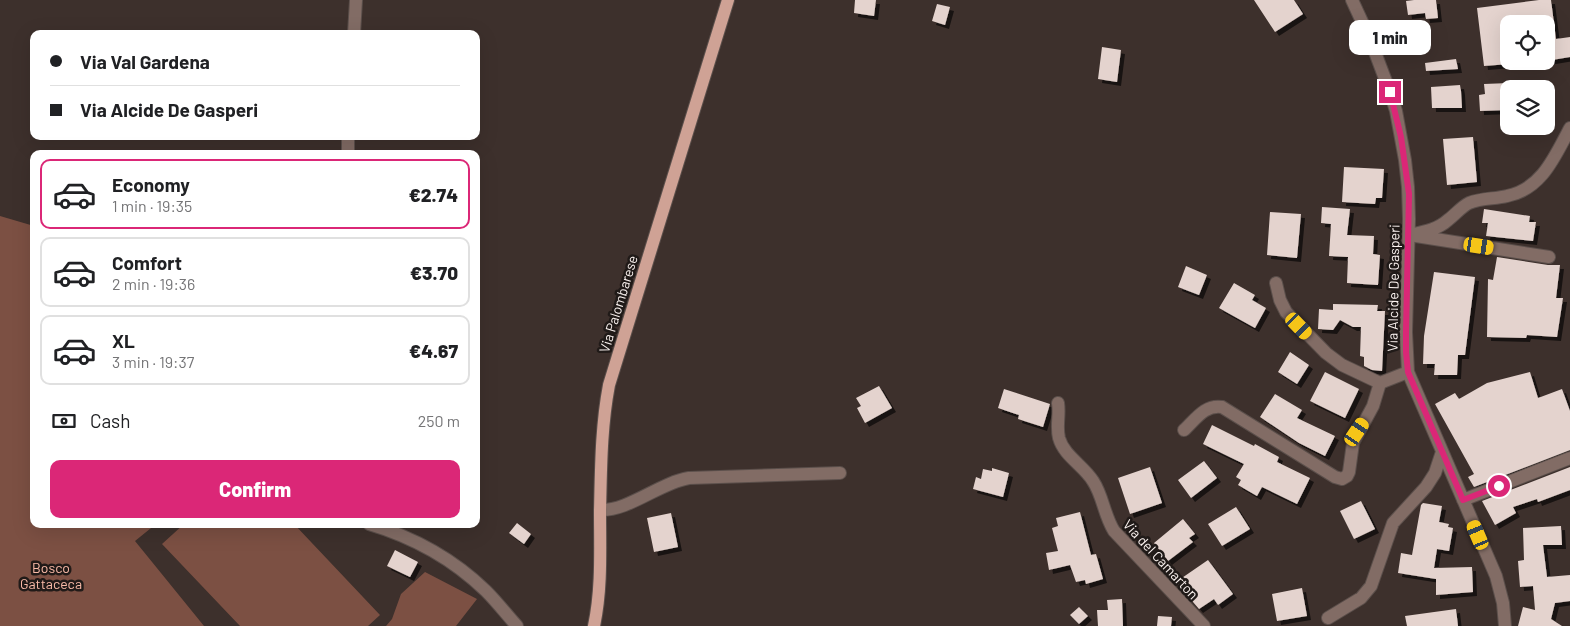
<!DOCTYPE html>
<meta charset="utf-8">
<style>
body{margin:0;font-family:Barlow,sans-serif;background:#f6f6f6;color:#202124;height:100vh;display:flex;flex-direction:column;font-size:19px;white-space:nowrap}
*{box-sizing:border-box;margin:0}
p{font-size:16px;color:#757577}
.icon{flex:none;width:28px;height:28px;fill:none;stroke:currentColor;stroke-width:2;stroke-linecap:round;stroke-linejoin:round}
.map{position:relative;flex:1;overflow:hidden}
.drawer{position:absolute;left:30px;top:150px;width:450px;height:378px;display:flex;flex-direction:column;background:#fff;border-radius:10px;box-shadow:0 5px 20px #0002}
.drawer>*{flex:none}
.top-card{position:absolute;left:30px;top:30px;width:450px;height:110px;border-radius:10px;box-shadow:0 5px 20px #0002;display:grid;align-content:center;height:110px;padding:0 20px;background:#fff}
.tools{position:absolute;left:1500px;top:15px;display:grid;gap:10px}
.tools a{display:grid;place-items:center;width:55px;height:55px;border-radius:10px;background:#fff;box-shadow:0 5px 20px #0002;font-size:25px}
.end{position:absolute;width:22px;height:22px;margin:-11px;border:6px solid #db2777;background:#fff;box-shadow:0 0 0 2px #fff}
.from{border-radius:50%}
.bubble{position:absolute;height:35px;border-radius:10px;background:#fff;box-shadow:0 5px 20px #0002;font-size:16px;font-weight:800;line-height:35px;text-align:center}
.car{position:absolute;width:15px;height:30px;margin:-15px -8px;border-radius:6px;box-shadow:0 0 4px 1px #0007;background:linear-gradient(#f5c518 24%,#345 0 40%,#f5c518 0 76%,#345 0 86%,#f5c518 0)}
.top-card b{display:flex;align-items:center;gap:18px;height:48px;font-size:19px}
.top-card b+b{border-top:1px solid #e0e0e0}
.top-card i{width:12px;height:12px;background:#202124}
ul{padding:9px 0 0;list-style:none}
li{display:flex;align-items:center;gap:15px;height:70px;margin:0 10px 8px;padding:0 10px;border:2px solid #e0e0e0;border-radius:10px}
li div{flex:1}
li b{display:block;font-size:19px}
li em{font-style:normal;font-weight:800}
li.on{border-color:#db2777}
li>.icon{width:45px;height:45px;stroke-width:1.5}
.pay{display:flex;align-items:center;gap:12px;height:55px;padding:0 20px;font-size:19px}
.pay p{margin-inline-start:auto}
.primary-button{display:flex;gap:10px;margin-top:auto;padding:10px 20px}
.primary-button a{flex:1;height:58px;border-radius:10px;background:#db2777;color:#fff;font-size:20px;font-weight:800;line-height:58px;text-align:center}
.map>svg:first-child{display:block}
.green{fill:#7c5043}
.building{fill:#e4d3ce;filter:url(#shadow)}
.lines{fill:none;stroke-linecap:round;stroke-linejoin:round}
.minor-casing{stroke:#5b4f4b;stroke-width:14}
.major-casing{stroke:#5b4f4b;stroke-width:14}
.minor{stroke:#826c65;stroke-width:12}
.major{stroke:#cfa295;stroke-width:12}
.route{stroke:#db2777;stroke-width:6}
.labels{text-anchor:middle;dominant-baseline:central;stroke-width:5;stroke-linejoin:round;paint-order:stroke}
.street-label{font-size:14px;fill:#fbf3f0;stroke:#201a18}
.park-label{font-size:14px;fill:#fabba8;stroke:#201a18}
</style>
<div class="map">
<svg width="1570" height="626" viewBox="0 0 1570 626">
<defs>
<filter id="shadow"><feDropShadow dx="4" dy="4" stdDeviation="0" flood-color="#0009"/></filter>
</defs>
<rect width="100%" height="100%" fill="#3d302c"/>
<path class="green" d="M0,216l34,10v298h122l-21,17 69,85h-204z
M184,524h110l86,91 -12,11h-128l-78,-82z
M425,572l52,27 -21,27h-70l6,-7 9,-25z"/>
<path class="building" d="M855,0h21l-2,16 -20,-3z
M1254,0h40l9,14 -28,18z
M1414,0h22l2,18 -12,1 -1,-6 -17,2 -2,-14z
M1539,0h12l5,39 14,-2v20l-24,4v-39l-42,2 5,40 -25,2 -7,-58z
M937,4l13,3 -5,18 -13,-4z
M1102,47l19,3 -4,32 -19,-3z
M1456,59l2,10 -32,2 -1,-8z
M1509,83v27l-29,1 -1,-16 6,-1 -1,-10z
M1460,85l1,6 1,17h-30l-1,-21z
M1473,137l4,45 -30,3 -4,-46z
M1344,167l40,2 -2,29h-6l-1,6 -33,-2z
M1322,207l28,2 -3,26 27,1 -1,18 7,1 -2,30 -31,-2 1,-26 -19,-1 2,-32 -10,-1z
M1484,209l46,7 -1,6h7l-3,19 -47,-5 2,-13h-6z
M1270,212l31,2 -4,44 -30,-3z
M1497,257l51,8h12l-4,33h7l-6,39 -30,-2 -1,3 -39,-1 1,-58 5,1z
M1186,266l21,9 -8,20 -21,-8z
M1434,272l41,5 -10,78h-7l-1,20h-23l1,-11h-12l1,-28z
M1234,283l21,12 -3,5 14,8 -11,20 -36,-20z
M1333,304l45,1 -1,6h8l-3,60 -10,-1 -8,-4v-9l-4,-1 1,-29h-8l-13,-7 -7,10 -15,-1 1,-20 14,1z
M1290,352l19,13 -12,19 -19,-12z
M1325,372l34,17 -14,29 -35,-17z
M1530,372l8,26 24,-9 8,22v39l-96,37 -6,-10 6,-3 -39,-70 20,-11 4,6 28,-16z
M879,386l13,22 -27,15 -8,-15 4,-2 -5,-8z
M1004,389l46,15 -7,23 -25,-8 1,-4 -21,-7z
M1275,394l27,16 -5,8 38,18 -10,20 -26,-13 -39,-26z
M1212,425l42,21 1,-2 24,13 -2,5 33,16 -13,26 -35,-17 -5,9 -19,-11 3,-5 -5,-3 8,-13 -41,-20z
M1204,461l13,17 -26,20 -13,-18z
M1150,467l12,36 -32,11 -12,-36z
M1570,467v23l-32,12 -1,-3 -24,8 3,6 -21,12 -13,-24z
M992,468l17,5 -6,24 -30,-8 3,-12 5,2 2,-10 9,2z
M1361,501l14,28 -21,10 -14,-28z
M1423,503l19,3 -3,16 10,2 -1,3 5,1 -4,23 -12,-2 -3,19 38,-1 1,25 -37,3v-16l-38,-6 3,-20 11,2 9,-50z
M1236,507l14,22 -28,17 -14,-22z
M1080,512l11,43 5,-1 7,25 -17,5 -1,-4 -9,2 -6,-17 -21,5 -3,-17 12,-2 -6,-23 6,-2 -2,-8z
M671,513l7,34 -24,5 -7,-34z
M1183,519l12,15 -6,4 4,4 -25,19 -14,-18z
M517,523l14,11 -7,10 -15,-11z
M1561,526l1,19h-19l4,32 23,-2v26l-15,2 -4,16 11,7h-44l5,-19 12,3 -2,-24 -13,1 -2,-26 6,-1 -1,-32z
M395,550l23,12 -8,15 -23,-11z
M1208,560l25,34 -15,11 -4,-6 -15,10 -23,-27z
M1302,588l5,28 -30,5 -5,-27z
M1122,599l1,27h-25l-1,-16h11l-1,-10z
M1079,607l9,9 -9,8 -9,-9z
M1456,609l2,17h-51l-2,-10z
M1158,616l14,1 -1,9h-14z"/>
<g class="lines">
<defs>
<path id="minor" d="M1352,0l18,39 20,53 6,19 9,49 3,27 1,32 -3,113 2,40 88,204 7,27 2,23
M354,34l2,-34
M348,154v-18
M1409,235c14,-3 28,-5 39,-15 7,-5 13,-13 21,-17 12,-5 26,-4 38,-7 35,-7 48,-40 63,-68
M1416,236l133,21
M1276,283l4,17 6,12 40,41 16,12 38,18 28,-11
M1058,403c2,12 -2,23 1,35 5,18 24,27 34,43 10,15 11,34 21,50l90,95
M1184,430c11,-10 21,-26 38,-23l113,70 7,2 5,-3 2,-4 4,-29 20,-37 7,-23
M1463,500l107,-42
M600,510c29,1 59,-27 89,-32l151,-5
M369,524c44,13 84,35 117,67 11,11 21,24 31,35
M1328,618l33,-20 10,-12 22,-63 33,-36 9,-14 7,-21"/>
<path id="major" d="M594,626c8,-38 6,-76 6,-115 1,-42 1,-84 9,-126l119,-385"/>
</defs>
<use href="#minor" class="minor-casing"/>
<use href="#major" class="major-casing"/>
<use href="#minor" class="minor"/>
<use href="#major" class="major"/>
</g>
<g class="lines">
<path class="route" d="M1390,92l11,45 8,57 -3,138v20l2,20 55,128 36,-14"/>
</g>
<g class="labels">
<g class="street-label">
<text transform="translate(1393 288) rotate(-89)">Via Alcide De Gasperi</text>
<text transform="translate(618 304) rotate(-73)">Via Palombarese</text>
<text transform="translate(1161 559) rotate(47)">Via del Camarton</text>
</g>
<g class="park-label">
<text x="51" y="567">Bosco<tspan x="51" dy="16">Gattaceca</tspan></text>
</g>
</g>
</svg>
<div class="tools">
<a><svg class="icon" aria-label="locate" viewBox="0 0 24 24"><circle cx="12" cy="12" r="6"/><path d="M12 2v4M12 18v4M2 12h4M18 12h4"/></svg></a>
<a><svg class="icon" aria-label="layers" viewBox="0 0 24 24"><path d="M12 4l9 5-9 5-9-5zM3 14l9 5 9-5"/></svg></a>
</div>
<i class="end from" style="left:1499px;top:486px"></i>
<i class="end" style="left:1390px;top:92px"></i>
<div class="bubble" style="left:1349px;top:20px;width:82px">1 min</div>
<i class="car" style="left:1479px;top:246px;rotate:99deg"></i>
<i class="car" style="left:1299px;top:326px;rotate:136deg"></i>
<i class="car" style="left:1357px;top:432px;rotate:34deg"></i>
<i class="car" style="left:1478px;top:535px;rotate:337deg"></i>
<div class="top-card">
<b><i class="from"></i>Via Val Gardena</b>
<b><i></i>Via Alcide De Gasperi</b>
</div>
<section class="drawer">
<ul>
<li class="on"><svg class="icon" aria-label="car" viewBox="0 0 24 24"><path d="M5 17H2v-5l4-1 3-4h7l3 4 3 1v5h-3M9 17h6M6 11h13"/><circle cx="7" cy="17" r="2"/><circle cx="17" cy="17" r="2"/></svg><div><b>Economy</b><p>1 min · 19:35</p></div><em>€2.74</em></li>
<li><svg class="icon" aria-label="car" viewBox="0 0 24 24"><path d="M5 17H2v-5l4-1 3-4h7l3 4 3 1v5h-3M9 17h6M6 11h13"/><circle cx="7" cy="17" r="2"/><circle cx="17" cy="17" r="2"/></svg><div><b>Comfort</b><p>2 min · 19:36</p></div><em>€3.70</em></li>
<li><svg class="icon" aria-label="car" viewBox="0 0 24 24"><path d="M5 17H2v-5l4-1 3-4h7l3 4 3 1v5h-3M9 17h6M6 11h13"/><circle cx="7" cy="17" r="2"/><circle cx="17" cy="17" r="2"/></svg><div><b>XL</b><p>3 min · 19:37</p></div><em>€4.67</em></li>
</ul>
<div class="pay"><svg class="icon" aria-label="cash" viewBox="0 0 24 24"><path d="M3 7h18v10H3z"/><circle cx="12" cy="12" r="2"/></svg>Cash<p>250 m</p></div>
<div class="primary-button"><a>Confirm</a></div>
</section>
</div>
